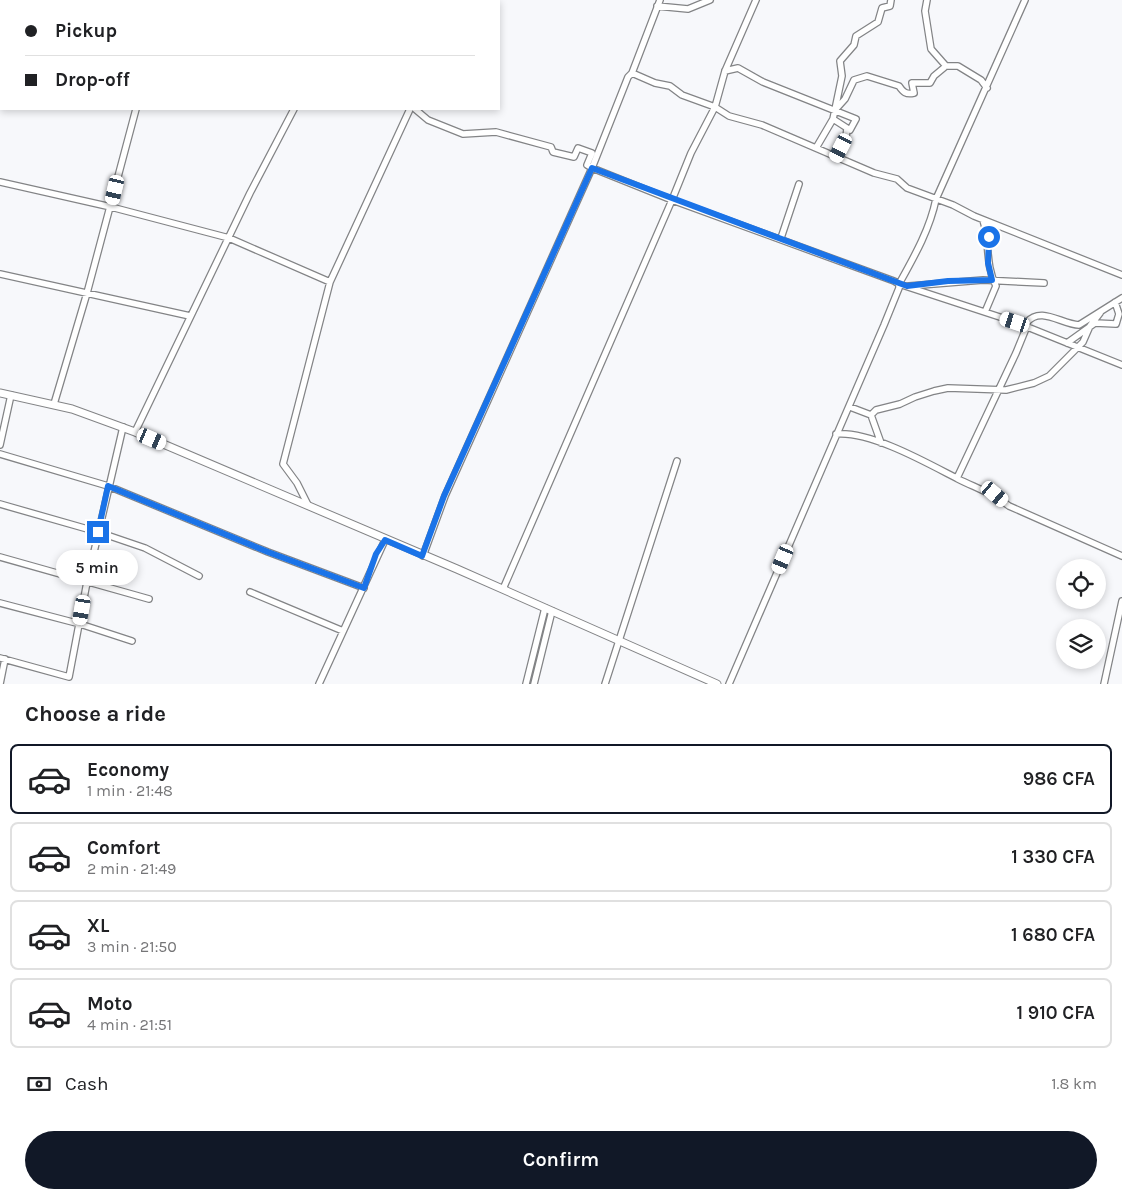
<!DOCTYPE html>
<meta charset="utf-8">
<style>
body{margin:0;font-family:Karla,sans-serif;background:#f2f2f2;color:#202124;height:100vh;display:flex;flex-direction:column;font-size:19px;white-space:nowrap}
*{box-sizing:border-box;margin:0}
p{font-size:16px;color:#757577}
.icon{flex:none;width:28px;height:28px;fill:none;stroke:currentColor;stroke-width:2;stroke-linecap:round;stroke-linejoin:round}
.map{position:relative;height:684px;overflow:hidden}
.panel{display:flex;flex-direction:column;background:#fff;flex:1}
.panel>*{flex:none}
.top-card{position:absolute;left:0px;top:0px;width:500px;height:110px;box-shadow:0 2px 8px #0003;display:grid;align-content:center;height:110px;padding:0 25px;background:#fff}
.fabs{position:absolute;left:1056px;top:559px;display:grid;gap:10px}
.fabs a{display:grid;place-items:center;width:50px;height:50px;border-radius:50%;background:#fff;box-shadow:0 2px 8px #0003;font-size:25px}
.end{position:absolute;width:22px;height:22px;margin:-11px;border:6px solid #1a73e8;background:#fff;box-shadow:0 0 0 2px #fff}
.from{border-radius:50%}
.bubble{position:absolute;height:35px;border-radius:18px;background:#fff;box-shadow:0 2px 8px #0003;font-size:16px;font-weight:600;line-height:35px;text-align:center}
.car{position:absolute;width:15px;height:30px;margin:-15px -8px;border-radius:6px;box-shadow:0 0 4px 1px #0007;background:linear-gradient(#fff 24%,#345 0 40%,#fff 0 76%,#345 0 86%,#fff 0)}
.top-card b{display:flex;align-items:center;gap:18px;height:48px;font-size:19px}
.top-card b+b{border-top:1px solid #e0e0e0}
.top-card i{width:12px;height:12px;background:#202124}
ul{padding:0;list-style:none}
li{display:flex;align-items:center;gap:15px;height:70px;margin:0 10px 8px;padding:0 15px;border:2px solid #e0e0e0;border-radius:8px}
li div{flex:1}
li b{display:block;font-size:19px}
li em{font-style:normal;font-weight:600}
li.on{border-color:#111827}
li>.icon{width:45px;height:45px;stroke-width:1.5}
h2{padding:0 25px;font-size:22px;line-height:60px}
.pay{display:flex;align-items:center;gap:12px;height:55px;padding:0 25px;font-size:19px}
.pay p{margin-inline-start:auto}
.cta{display:flex;gap:10px;margin-top:auto;padding:10px 25px}
.cta a{flex:1;height:58px;border-radius:30px;background:#111827;color:#fff;font-size:20px;font-weight:600;line-height:58px;text-align:center}
.map>svg:first-child{display:block}
.lines{fill:none;stroke-linecap:round;stroke-linejoin:round}
.minor-casing{stroke:#838486;stroke-width:8}
.tertiary-casing{stroke:#838486;stroke-width:9}
.minor{stroke:#fff;stroke-width:5.5}
.tertiary{stroke:#fff;stroke-width:7}
.route{stroke:#1a73e8;stroke-width:6}
</style>
<div class="map">
<svg width="1122" height="684" viewBox="0 0 1122 684">
<rect width="100%" height="100%" fill="#f7f8fb"/>
<g class="lines">
<defs>
<path id="minor" d="M927,0l-2,11 6,38 15,17
M1025,0l-89,199c-6,30 -22,58 -37,85l116,38 107,43
M167,1v-1
M334,1l1,-1
M657,6l31,3 22,-9
M725,71l13,-3 25,14 93,37 -6,11 -3,-2 -1,10 -9,19
M632,73l28,-73
M415,109l13,11 35,14 33,-2 55,15 2,5 21,5 4,-9 14,5 -5,12 5,3 80,32 19,-47 24,-46 10,-36 31,-71
M836,109l9,-10 9,-19 13,-4 32,10c4,6 7,9 15,7l-2,-10h18l4,-7 12,-10h12l23,14 6,8
M833,119l14,9
M816,148l17,-29 9,-43 -2,-15 14,-16 2,-9 22,-14 4,-14 8,-2 1,-6
M0,182l111,25 118,31 101,44
M983,220c7,22 2,45 13,66l-11,26
M781,238l18,-54
M0,274l190,42
M909,286l74,-6 61,3
M1020,322h7c14,-16 34,2 52,3l43,-27
M1067,343l28,-20 21,1 3,-10 -4,-12
M54,404l33,-111 49,-184
M850,407l21,8 5,-5 24,-6 15,-7 19,-6 14,-3 58,2 28,-7 15,-7 34,-34 7,-16 10,-13
M871,415l10,28
M135,432l115,-239 44,-84
M836,434c35,-3 91,29 122,45 18,9 35,14 51,27l113,50
M0,445l11,-50
M0,454l108,32 160,66 96,36
M957,478l59,-125 11,-27
M0,504l98,28 47,16 54,28
M308,505l-11,-22 -14,-19 47,-182 80,-173
M423,556l22,-60 147,-328 36,-91 4,-4 23,10 15,3 12,9 33,12 14,9 33,9 112,48 23,6 10,9 46,17 21,11 148,59
M0,557l149,42
M503,589l169,-389 222,81 5,3v4l-15,37 -155,359
M250,592l93,39
M0,603l80,21 52,17
M0,658l69,19 18,-95 36,-155
M0,684l5,-25
M319,684l66,-144
M526,684l19,-76
M534,684l18,-73
M605,684l72,-223
M1104,684l18,-83"/>
<path id="tertiary" d="M0,393l72,16 63,23 322,137 260,115"/>
</defs>
<use href="#minor" class="minor-casing"/>
<use href="#tertiary" class="tertiary-casing"/>
<use href="#minor" class="minor"/>
<use href="#tertiary" class="tertiary"/>
</g>
<g class="lines">
<path class="route" d="M98,532l10,-46 160,66 96,36 12,-34 9,-14 37,16 22,-60 148,-328 315,118 41,-5 44,-1 -4,-17 1,-26"/>
</g>
</svg>
<div class="fabs">
<a><svg class="icon" aria-label="locate" viewBox="0 0 24 24"><circle cx="12" cy="12" r="6"/><path d="M12 2v4M12 18v4M2 12h4M18 12h4"/></svg></a>
<a><svg class="icon" aria-label="layers" viewBox="0 0 24 24"><path d="M12 4l9 5-9 5-9-5zM3 14l9 5 9-5"/></svg></a>
</div>
<i class="end from" style="left:989px;top:237px"></i>
<i class="end" style="left:98px;top:532px"></i>
<div class="bubble" style="left:56px;top:550px;width:82px">5 min</div>
<i class="car" style="left:841px;top:148px;rotate:207deg"></i>
<i class="car" style="left:115px;top:190px;rotate:193deg"></i>
<i class="car" style="left:1015px;top:322px;rotate:288deg"></i>
<i class="car" style="left:152px;top:439px;rotate:113deg"></i>
<i class="car" style="left:995px;top:494px;rotate:130deg"></i>
<i class="car" style="left:783px;top:559px;rotate:203deg"></i>
<i class="car" style="left:82px;top:610px;rotate:190deg"></i>
<div class="top-card">
<b><i class="from"></i>Pickup</b>
<b><i></i>Drop-off</b>
</div>
</div>
<section class="panel">
<h2>Choose a ride</h2>
<ul>
<li class="on"><svg class="icon" aria-label="car" viewBox="0 0 24 24"><path d="M5 17H2v-5l4-1 3-4h7l3 4 3 1v5h-3M9 17h6M6 11h13"/><circle cx="7" cy="17" r="2"/><circle cx="17" cy="17" r="2"/></svg><div><b>Economy</b><p>1 min · 21:48</p></div><em>986 CFA</em></li>
<li><svg class="icon" aria-label="car" viewBox="0 0 24 24"><path d="M5 17H2v-5l4-1 3-4h7l3 4 3 1v5h-3M9 17h6M6 11h13"/><circle cx="7" cy="17" r="2"/><circle cx="17" cy="17" r="2"/></svg><div><b>Comfort</b><p>2 min · 21:49</p></div><em>1 330 CFA</em></li>
<li><svg class="icon" aria-label="car" viewBox="0 0 24 24"><path d="M5 17H2v-5l4-1 3-4h7l3 4 3 1v5h-3M9 17h6M6 11h13"/><circle cx="7" cy="17" r="2"/><circle cx="17" cy="17" r="2"/></svg><div><b>XL</b><p>3 min · 21:50</p></div><em>1 680 CFA</em></li>
<li><svg class="icon" aria-label="car" viewBox="0 0 24 24"><path d="M5 17H2v-5l4-1 3-4h7l3 4 3 1v5h-3M9 17h6M6 11h13"/><circle cx="7" cy="17" r="2"/><circle cx="17" cy="17" r="2"/></svg><div><b>Moto</b><p>4 min · 21:51</p></div><em>1 910 CFA</em></li>
</ul>
<div class="pay"><svg class="icon" aria-label="cash" viewBox="0 0 24 24"><path d="M3 7h18v10H3z"/><circle cx="12" cy="12" r="2"/></svg>Cash<p>1.8 km</p></div>
<div class="cta"><a>Confirm</a></div>
</section>
